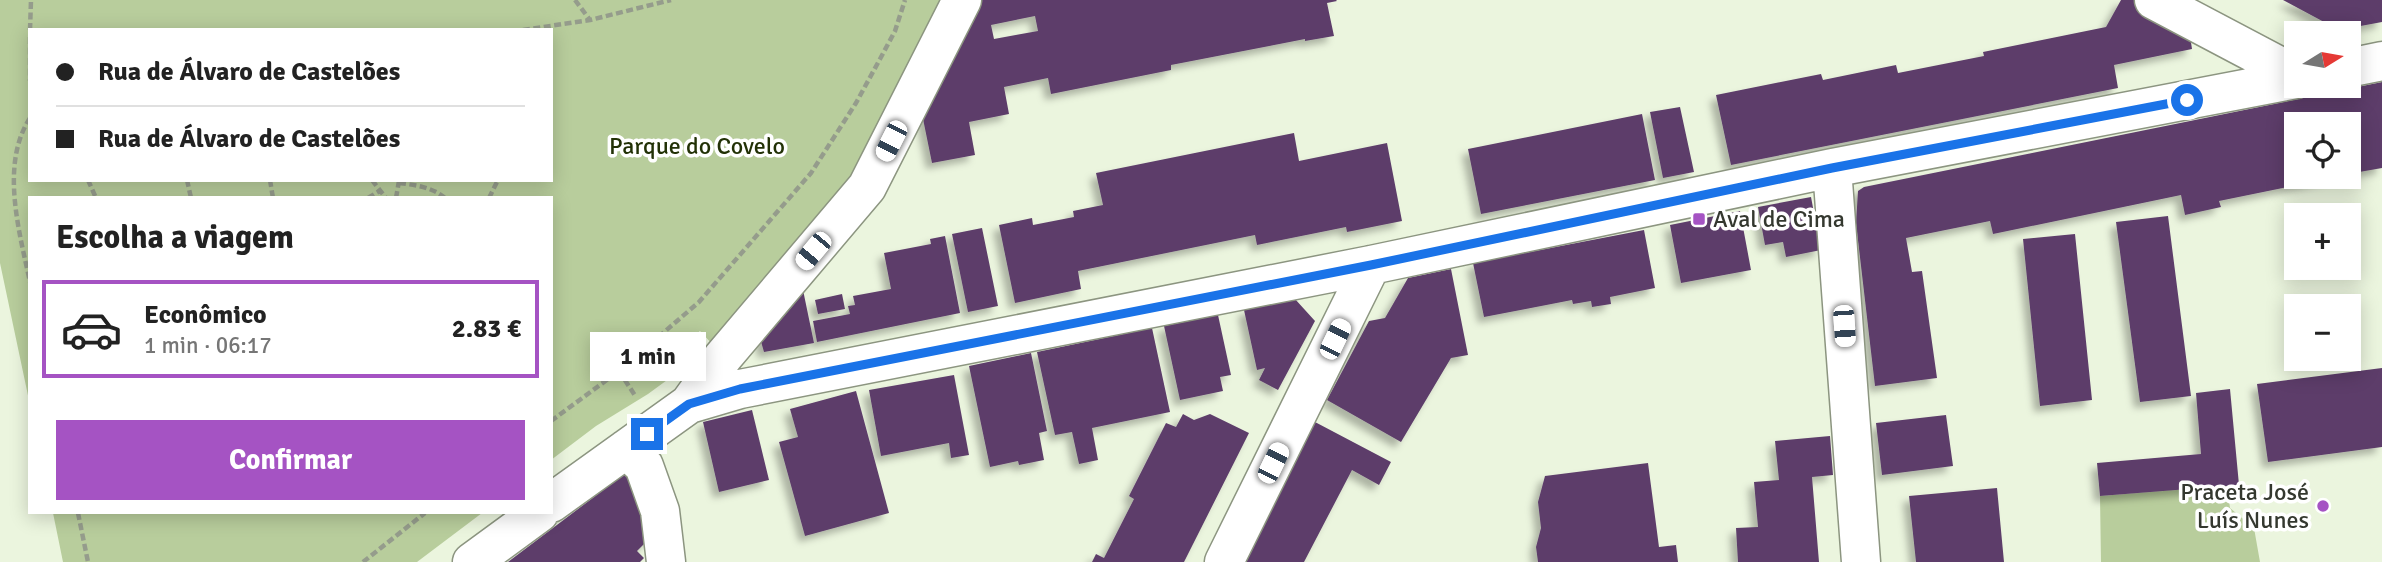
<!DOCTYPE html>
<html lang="pt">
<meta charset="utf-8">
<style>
body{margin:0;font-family:Signika,sans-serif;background:#f6f6f6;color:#222;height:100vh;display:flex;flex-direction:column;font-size:26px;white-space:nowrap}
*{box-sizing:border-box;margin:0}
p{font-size:23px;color:#767676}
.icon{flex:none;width:38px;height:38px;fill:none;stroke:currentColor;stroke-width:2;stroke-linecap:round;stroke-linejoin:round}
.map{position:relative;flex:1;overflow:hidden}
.sheet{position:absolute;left:28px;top:196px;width:525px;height:318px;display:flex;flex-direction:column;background:#fff;border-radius:0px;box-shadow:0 4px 18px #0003}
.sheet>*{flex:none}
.hud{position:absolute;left:28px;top:28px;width:525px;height:154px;border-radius:0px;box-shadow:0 4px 18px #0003;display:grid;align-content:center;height:154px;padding:0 28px;background:#fff}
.needle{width:46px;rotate:79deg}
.fabs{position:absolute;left:2284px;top:21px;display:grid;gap:14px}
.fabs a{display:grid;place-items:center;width:77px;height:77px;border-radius:0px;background:#fff;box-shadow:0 4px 18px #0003;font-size:35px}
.end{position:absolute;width:32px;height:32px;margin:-16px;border:9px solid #1a73e8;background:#fff;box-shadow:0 0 0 4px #fff}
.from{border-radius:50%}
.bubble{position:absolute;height:49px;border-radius:0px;background:#fff;box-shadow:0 4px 18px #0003;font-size:23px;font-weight:700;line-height:49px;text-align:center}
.car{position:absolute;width:21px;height:42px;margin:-21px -10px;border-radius:9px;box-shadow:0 0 5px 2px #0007;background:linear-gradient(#fff 24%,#345 0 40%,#fff 0 76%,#345 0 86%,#fff 0)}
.hud b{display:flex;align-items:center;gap:24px;height:66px;font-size:26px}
.hud b+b{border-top:2px solid #e0e0e0}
.hud i{width:18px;height:18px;background:#222}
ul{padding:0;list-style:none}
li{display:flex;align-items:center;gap:21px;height:98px;margin:0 14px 10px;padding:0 14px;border:4px solid #e0e0e0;border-radius:0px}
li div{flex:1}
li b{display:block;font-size:26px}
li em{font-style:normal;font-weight:700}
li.selected{border-color:#a553c3}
li>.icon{width:63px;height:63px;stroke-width:1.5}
h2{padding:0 28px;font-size:32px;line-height:84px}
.cta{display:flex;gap:14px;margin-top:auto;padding:14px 28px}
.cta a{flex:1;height:80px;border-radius:0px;background:#a553c3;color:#fff;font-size:28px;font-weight:700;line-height:80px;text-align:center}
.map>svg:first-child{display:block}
.green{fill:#b8cd9c;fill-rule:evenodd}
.building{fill:#5d3e6a;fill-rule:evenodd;filter:url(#shadow)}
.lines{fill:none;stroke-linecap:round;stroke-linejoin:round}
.street-casing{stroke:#8c9580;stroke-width:41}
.path{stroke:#959c8c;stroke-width:4.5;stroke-dasharray:7 3.5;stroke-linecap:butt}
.street{stroke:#fff;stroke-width:38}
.route{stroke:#1a73e8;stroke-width:9}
.poi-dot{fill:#a553c3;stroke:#fff;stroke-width:2.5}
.labels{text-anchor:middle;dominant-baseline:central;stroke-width:7;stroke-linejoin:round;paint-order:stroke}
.park-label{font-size:24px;fill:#223106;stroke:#fff}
.poi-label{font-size:24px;fill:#34382f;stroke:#fff;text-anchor:start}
</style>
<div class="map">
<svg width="2382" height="562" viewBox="0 0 2382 562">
<defs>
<filter id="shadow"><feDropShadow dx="-6" dy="6" stdDeviation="3.5" flood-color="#0004"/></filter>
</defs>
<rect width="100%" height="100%" fill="#ebf5de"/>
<path class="green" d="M0,0h945l-90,183 -141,163 -14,-15 -37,30 11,14 -26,19 -52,32 -45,34v-262h-521v207l-30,-142zM30,30h521v150h-521z
M2227,485l3,23 24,20 6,34h-159l-1,-66z
M53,513h429l-65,49h-354z"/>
<path class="building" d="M981,0h355l1,1 -10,2 7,33 -29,5v-2l-134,26v5l-120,24 -3,-16 -44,9 5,27 -40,8 6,33 -43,8 -10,-49zM1035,16l3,15 -44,8 -3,-14z
M2121,0h24l45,36 2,13 -78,16 4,23 -387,77 -15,-70 105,-21 2,6 73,-15 2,8 86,-17 -1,-4 123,-25z
M2283,0h99v22l-43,8z
M2382,82v86l-34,6v-50h-52v53l35,1 -112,23 2,6 -36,8 -4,-20 -188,39 -3,-13 -84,17 6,34 10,-1 15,107 -62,8 -19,-163 2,-32 6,-4z
M1680,107l14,65 -31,6 -13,-66z
M1642,114l13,66 -174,34 -13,-65z
M1294,133l5,28 88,-18 15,78 -55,11 -1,-5 -89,18 -2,-10 -177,36 3,18 -66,14 -16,-78 33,-7 1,7 41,-8 -1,-6 30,-6 -7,-32z
M1811,197l10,53 -35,7 -3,-15 -18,3 -7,-38z
M1740,211l11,59 -70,13 -11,-58z
M2168,216l23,180 -51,6 -24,-180z
M982,228l16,78 -30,6 -16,-78z
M1644,230l11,58 -45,9 1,7 -19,3 -1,-6 -18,3 -1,-4 -88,17 -11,-54z
M2075,234l17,166 -52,6 -17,-167z
M945,236l15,77 -143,29 -4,-21 37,-7 -2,-8 7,-1 -2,-9 38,-7 -7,-36 47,-9 -1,-5z
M1451,269l17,86 -17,3 -50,84 -74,-42 42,-79 16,-3 23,-40z
M803,290l11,53 -50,9 -4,-14z
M842,294l3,15 -27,5 -3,-14z
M1295,299l20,22 -37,69 -19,-10 6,-12 -8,2 -13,-60z
M1218,315l13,60 -11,2 3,14 -43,9 -16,-74z
M1152,328l18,84 -78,16 6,32 -19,4 -7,-32 -17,3 -18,-83z
M1031,353l16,78 -8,2 5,27 -25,5 -1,-4 -28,6 -21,-101z
M2382,368v79l-114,15 -11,-78z
M954,375l15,80 -18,3 -2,-15 -68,13 -12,-66z
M2230,389l9,96 -139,11 -3,-33 104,-9 -5,-61z
M856,391l33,122 -84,23 -26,-94 19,-5 -8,-28z
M752,410l17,70 -50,12 -16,-70z
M1183,414l11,6 16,-6 39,19 -65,129h-92l4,-8 8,4 30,-59 -5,-3 37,-73 10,4z
M1946,415l7,51 -71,9 -6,-52z
M1315,422l76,40 -12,23 -27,-15 -48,92h-58l-4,-2z
M1830,436l3,39 -21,2 7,85h-81l-2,-34 22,-1 -4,-45 25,-2 -4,-39z
M1648,463l11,84 17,-2 2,17h-140l-2,-15 5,-19 -3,-26 7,-26z
M627,472l28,61 -18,18 7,7 -4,4h-132z
M1997,488l7,74h-88l-7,-66z"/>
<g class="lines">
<defs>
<path id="street" d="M2154,0l142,75
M2348,68l34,-7
M1832,168l29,394
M689,404l34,-47 144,-170 95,-187
M626,449l18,17 16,45 6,51
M551,503l138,-99 51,-15 631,-124 461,-97 464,-89
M472,562l67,-49
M1224,562l147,-297"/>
</defs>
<use href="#street" class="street-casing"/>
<path class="path" d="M575,0l15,20
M30,30l1,-30
M523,30l67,-10 81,-20
M30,37v44
M30,118c-30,46 -11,113 0,164
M88,180l8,18
M187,180l4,18
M270,180l3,18
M372,180l14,18
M399,183c16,2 33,4 46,15
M368,198l13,-8
M396,198l3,-17
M489,198l9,-18
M619,371l17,26
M551,421l68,-50 80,-69 112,-129 45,-70 24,-44 15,-28 10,-31
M78,513l10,49
M363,562l62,-49"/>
<use href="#street" class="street"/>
</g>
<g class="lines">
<path class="route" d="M647,434l42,-30 51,-15 631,-124 461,-97 355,-68"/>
</g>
<g class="poi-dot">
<rect x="1692" y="212" width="14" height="14" rx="3.5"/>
<circle cx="2323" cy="506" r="7"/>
</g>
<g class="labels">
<g class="park-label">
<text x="697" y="146">Parque do Covelo</text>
</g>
<g class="poi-label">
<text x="1713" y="219">Aval de Cima</text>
<text x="2309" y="492" text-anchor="end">Praceta José<tspan x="2309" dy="28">Luís Nunes</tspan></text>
</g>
</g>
</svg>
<div class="fabs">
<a><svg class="needle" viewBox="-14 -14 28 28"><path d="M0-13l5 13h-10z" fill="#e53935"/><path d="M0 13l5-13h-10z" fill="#767676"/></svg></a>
<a><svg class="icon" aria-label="locate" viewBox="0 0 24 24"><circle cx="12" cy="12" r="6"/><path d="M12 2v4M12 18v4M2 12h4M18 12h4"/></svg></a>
<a>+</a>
<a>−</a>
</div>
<i class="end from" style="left:2187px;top:100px"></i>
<i class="end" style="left:647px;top:434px"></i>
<div class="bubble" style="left:590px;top:332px;width:116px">1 min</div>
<i class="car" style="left:891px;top:141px;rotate:207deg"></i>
<i class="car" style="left:813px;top:251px;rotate:220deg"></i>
<i class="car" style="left:1844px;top:326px;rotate:176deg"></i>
<i class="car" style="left:1335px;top:339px;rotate:26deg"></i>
<i class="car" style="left:1273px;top:463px;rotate:26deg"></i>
<div class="hud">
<b><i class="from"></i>Rua de Álvaro de Castelões</b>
<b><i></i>Rua de Álvaro de Castelões</b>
</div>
<section class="sheet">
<h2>Escolha a viagem</h2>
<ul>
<li class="selected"><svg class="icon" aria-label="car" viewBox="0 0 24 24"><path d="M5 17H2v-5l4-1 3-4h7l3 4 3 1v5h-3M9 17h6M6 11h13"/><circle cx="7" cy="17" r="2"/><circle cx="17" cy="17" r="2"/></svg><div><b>Econômico</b><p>1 min · 06:17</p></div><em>2.83 €</em></li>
</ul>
<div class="cta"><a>Confirmar</a></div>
</section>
</div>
